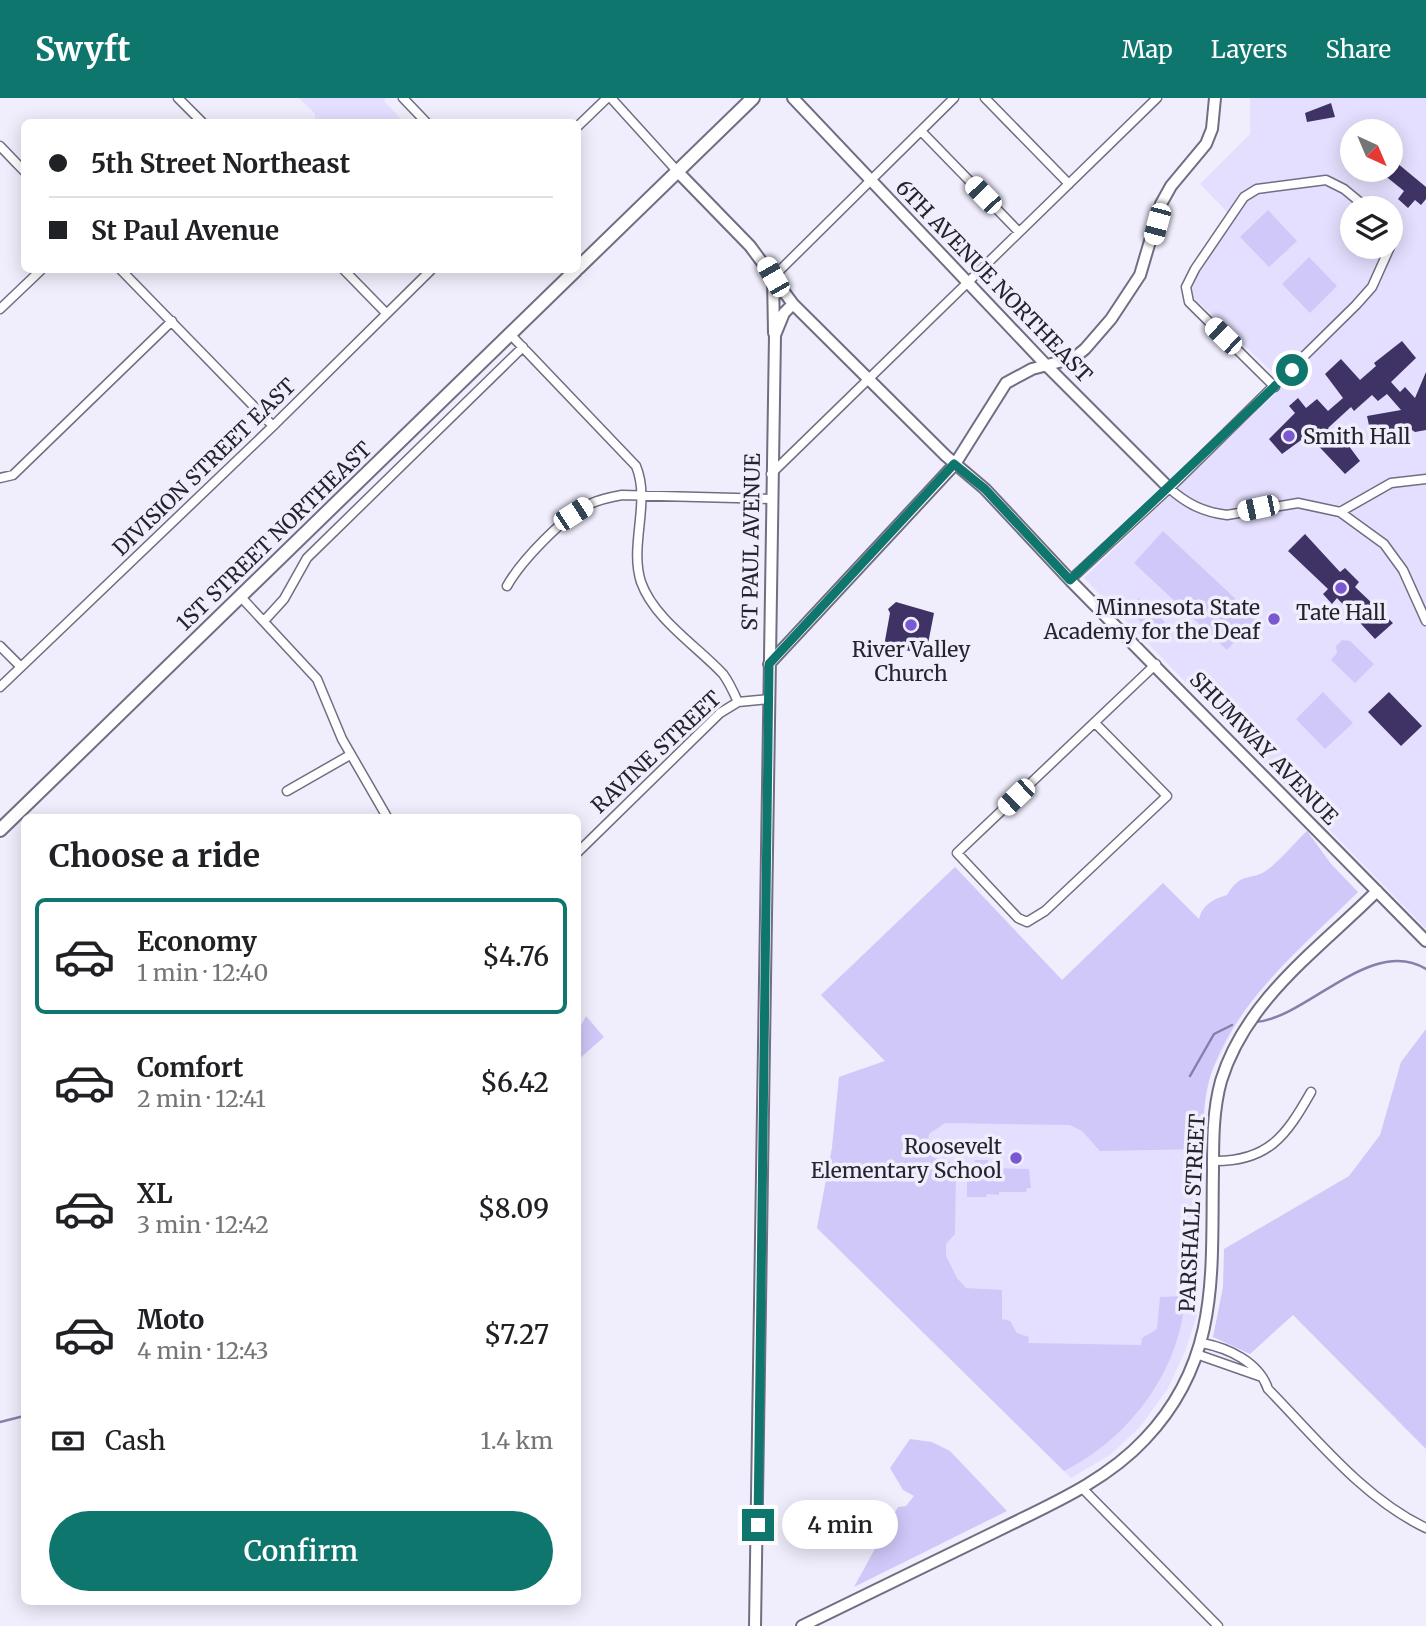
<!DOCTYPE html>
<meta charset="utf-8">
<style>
body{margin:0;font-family:Merriweather,serif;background:#f2f2f2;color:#202124;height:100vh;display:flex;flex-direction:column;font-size:26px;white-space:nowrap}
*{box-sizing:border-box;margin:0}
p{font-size:23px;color:#757577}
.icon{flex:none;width:38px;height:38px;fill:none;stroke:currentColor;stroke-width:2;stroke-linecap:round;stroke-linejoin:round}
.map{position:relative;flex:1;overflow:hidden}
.panel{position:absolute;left:21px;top:716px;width:560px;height:791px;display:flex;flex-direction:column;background:#fff;border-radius:10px;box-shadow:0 4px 18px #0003}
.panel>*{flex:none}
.top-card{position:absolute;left:21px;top:21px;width:560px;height:154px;border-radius:10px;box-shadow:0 4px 18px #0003;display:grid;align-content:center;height:154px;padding:0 28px;background:#fff}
.needle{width:46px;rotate:136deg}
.controls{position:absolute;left:1340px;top:21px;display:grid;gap:14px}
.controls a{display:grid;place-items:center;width:63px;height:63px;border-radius:50%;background:#fff;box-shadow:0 4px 18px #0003;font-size:35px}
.end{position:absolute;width:32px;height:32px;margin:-16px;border:9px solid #0f766e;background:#fff;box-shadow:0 0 0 4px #fff}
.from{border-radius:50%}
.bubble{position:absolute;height:49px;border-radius:24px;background:#fff;box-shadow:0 4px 18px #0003;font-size:23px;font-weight:600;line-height:49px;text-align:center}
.car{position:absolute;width:21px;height:42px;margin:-21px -10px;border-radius:9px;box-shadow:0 0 5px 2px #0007;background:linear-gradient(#fff 24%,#345 0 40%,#fff 0 76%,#345 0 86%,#fff 0)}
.top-card b{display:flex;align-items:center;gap:24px;height:66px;font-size:26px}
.top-card b+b{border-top:2px solid #e0e0e0}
.top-card i{width:18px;height:18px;background:#202124}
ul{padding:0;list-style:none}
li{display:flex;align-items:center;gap:21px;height:116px;margin:0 14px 10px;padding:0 14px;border:4px solid transparent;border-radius:10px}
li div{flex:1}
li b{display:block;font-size:26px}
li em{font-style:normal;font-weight:600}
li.current{border-color:#0f766e}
li>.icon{width:63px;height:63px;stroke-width:1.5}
h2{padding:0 28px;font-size:32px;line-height:84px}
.pay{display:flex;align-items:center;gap:18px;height:77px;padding:0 28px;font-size:26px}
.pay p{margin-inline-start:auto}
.primary-button{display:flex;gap:14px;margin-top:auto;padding:14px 28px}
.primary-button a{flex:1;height:80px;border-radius:42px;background:#0f766e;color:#fff;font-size:28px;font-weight:600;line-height:80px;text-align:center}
header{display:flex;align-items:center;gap:42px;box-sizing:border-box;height:98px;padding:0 35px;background:#0f766e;color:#fff}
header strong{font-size:33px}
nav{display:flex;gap:38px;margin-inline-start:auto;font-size:24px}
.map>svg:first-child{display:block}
.built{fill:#e4dffe;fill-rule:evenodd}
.green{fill:#d0c8f8}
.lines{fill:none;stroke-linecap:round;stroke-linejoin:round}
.stream{stroke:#867faa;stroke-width:2.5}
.building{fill:#3f3365}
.street-casing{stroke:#716d82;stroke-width:11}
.secondary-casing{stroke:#716d82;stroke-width:14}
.primary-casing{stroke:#716d82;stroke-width:16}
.street{stroke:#fff;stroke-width:8}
.secondary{stroke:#fff;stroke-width:10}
.primary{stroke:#fff;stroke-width:12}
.route{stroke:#0f766e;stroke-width:9}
.poi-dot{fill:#7a58d2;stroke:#f0eefc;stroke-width:2.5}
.labels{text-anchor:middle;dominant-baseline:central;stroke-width:7;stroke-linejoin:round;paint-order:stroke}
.street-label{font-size:21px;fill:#25232c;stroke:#f0eefc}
.poi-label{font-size:21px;fill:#25232c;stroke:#f0eefc;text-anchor:end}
</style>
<header>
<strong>Swyft</strong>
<nav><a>Map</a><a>Layers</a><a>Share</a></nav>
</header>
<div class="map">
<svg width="1426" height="1528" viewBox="0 0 1426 1528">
<rect width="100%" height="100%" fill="#f0eefc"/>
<path class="built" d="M299,0h87l-2,3 20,21h-89v-8z
M1250,0h176v831l-342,-351 201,-194 -93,-88 -6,-9 45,-71 -31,-32 50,-50zM1353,33h38v39h-38zM1353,110h38v39h-38z
M1307,733l24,33 27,28 -75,73 -34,39 -16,25 -22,44 -7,30 -5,184 -2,28 -12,37 -18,38 -27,37 -30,28 -39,23 -254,-250 15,-80 7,-71 46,-16 -64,-66 134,-128 107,113 101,-97 45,46z"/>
<path class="green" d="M1268,112l29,31 -28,26 -29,-30z
M1309,159l28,29 -27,27 -28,-29z
M1163,433l93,87 -29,32 -93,-87z
M1139,500l26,24 -11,12 -26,-24z
M1342,542l8,1 24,23 -19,19 -24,-23 6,-7 -1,-7z
M1323,594l30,31 -28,26 -29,-30z
M1307,733l24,33 27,28c-55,54 -121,107 -147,182 -8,24 -7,50 -9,75l-102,2 -18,-20 -12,-6 -125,-2 -16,11 -2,13 5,10 21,6 3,5 -1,66 -9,10v12l11,22 9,10 36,2v29l8,2 7,12 12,4 -1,6 113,2 1,-7 15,-9 3,-32 25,-1c-4,74 -56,143 -121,175l-247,-243 15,-80 7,-71 46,-16 -64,-66 134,-128 107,113 101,-97 36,36c4,-15 15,-20 28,-24 15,-25 24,-13 40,-25 15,-10 27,-27 40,-39z
M586,918l18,21 -26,23v-29z
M1426,931v420l-133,-134 -43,39 -37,-17 10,-50 1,-38 125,-73 31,-41 21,-73z
M975,1062h13v8l41,1 2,19h-4l-1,4h-27v3l-12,-1 -1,3h-19v-26l7,-1z
M910,1341l22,3 18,9 57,60 -153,76 44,-80 8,-1 8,-10 -11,-6 -13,-22z"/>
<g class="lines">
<path class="stream" d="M1256,924c51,-4 116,-87 170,-53
M1190,978l24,-42 18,-9
M0,1324l24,-6"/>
</g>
<path class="building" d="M1331,5l4,14 -28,5 -2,-9z
M1391,60l35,29v12l-5,6 -6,-5 -7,8 -10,-9 6,-8 -26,-21h13z
M1402,243l14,17 -25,24 9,10 5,-5 10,11 11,-26v58l-11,2 -6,-4 -38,7 -4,-19 34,-6 -14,-16 -9,7 -6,-6 -18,16 -3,-4 -23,21 8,9 4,-3 20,27 -15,13 -37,-39 -26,19 -13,-15 26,-26 -6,-7 9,-8 8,10 11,-9 11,12 15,-13 -18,-24 16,-15 19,21 16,-14 -2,-3z
M1305,436l35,38 5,-4 14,14 -4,5 38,36 -18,16 -38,-41 -5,6 -9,-10 5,-5 -40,-38z
M896,504l38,11 -8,41 -42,-8 6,-33 -2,-4z
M1389,594l33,34 -21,20 -33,-34z"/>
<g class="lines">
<defs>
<path id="street" d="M178,0l24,24
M403,0l23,24
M611,0l67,74
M985,0l84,86
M578,28l29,-28
M921,33l98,101
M0,48l24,25
M1391,130l4,3 -4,11
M121,172l152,156
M344,172l42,43
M773,179l181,-179
M0,211l41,-39
M509,235l127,133c15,36 -7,79 5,116 13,37 56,64 82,92 6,8 11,19 15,28
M1275,289l-86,-85 -3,-15 9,-18 49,-72 13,-8 69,-9 18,9 23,19
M771,376l386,-376
M0,380l13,-3 159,-154
M1169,390c18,16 34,24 58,27l71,-12 42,9 44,32 19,26 23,51
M1340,414l51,-29 35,-4
M1070,482l106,-98 180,-177 16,-18 18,-40
M507,488c14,-25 57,-70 83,-82 10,-5 21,-7 32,-9l149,4
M240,498l77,83 25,60 45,78
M264,523l20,-22 23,-41 216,-211
M0,548l21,21
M0,589l273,-261 158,-156
M1095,625l72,73 -122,115 -18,11 -9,-4 -61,-65 199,-189
M287,693l63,-36
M578,754l142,-139 18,-11 31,-3
M1213,1063c55,1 73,-25 98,-69
M1202,1245c26,5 57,19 66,46 48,49 95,109 158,139
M1199,1257l60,21
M1082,1390l136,138"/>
<path id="secondary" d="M793,0l254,268 122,122
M678,74l72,74 43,58 153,152 39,33 85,91 356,361
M773,179l1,56
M769,566l186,-200 51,-81 26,-14 42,-11 11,-9 26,-30 29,-44 21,-71 10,-18 35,-42 6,-15 3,-31
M755,1528l20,-1291 9,-22 9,-9
M802,1528c65,-32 130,-63 195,-95 52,-26 108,-49 148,-92 76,-80 66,-167 68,-268 0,-31 0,-61 8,-90 25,-82 98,-132 156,-190"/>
<path id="primary" d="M578,170l175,-170
M0,732l576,-560"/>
</defs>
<use href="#street" class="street-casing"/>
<use href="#secondary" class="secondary-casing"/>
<use href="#primary" class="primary-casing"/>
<use href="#street" class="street"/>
<use href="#secondary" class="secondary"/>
<use href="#primary" class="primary"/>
</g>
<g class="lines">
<path class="route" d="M758,1427l11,-861 185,-200 31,25 85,91 222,-210"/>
</g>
<g class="poi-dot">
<circle cx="1289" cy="338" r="7"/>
<circle cx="1341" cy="490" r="7"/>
<circle cx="1274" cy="521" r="7"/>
<circle cx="911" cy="527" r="7"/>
<circle cx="1016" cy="1060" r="7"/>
</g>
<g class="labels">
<g class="street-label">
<text transform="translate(994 183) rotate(46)">6TH AVENUE NORTHEAST</text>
<text transform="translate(204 369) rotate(-44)">DIVISION STREET EAST</text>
<text transform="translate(274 438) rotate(-44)">1ST STREET NORTHEAST</text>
<text transform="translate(751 444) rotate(-89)">ST PAUL AVENUE</text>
<text transform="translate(1264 650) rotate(46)">SHUMWAY AVENUE</text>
<text transform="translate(656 654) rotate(-43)">RAVINE STREET</text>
<text transform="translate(1192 1115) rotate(-87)">PARSHALL STREET</text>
</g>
<g class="poi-label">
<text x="1303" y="338" text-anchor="start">Smith Hall</text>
<text x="1260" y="509">Minnesota State<tspan x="1260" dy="24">Academy for the Deaf</tspan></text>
<text x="1341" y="514" text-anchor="middle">Tate Hall</text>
<text x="911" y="551" text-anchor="middle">River Valley<tspan x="911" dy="24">Church</tspan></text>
<text x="1002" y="1048">Roosevelt<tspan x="1002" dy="24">Elementary School</tspan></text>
</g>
</g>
</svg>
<div class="controls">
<a><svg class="needle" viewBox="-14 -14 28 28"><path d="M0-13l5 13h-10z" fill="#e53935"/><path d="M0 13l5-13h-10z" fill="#757577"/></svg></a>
<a><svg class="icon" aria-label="layers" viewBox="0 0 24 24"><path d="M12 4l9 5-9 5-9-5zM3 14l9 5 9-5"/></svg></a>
</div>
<i class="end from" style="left:1292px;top:272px"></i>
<i class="end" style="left:758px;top:1427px"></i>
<div class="bubble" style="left:782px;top:1402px;width:116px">4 min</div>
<i class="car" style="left:983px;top:97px;rotate:316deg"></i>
<i class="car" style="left:1157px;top:126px;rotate:195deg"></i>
<i class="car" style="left:773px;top:179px;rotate:330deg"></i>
<i class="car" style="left:1223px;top:238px;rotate:314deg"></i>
<i class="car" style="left:1258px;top:410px;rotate:258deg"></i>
<i class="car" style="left:573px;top:416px;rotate:57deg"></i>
<i class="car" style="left:1016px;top:699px;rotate:226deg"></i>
<div class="top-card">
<b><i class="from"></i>5th Street Northeast</b>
<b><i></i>St Paul Avenue</b>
</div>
<section class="panel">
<h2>Choose a ride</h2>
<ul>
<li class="current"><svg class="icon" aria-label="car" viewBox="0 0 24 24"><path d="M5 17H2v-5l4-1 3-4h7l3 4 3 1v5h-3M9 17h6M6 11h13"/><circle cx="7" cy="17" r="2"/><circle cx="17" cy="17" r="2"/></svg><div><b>Economy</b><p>1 min · 12:40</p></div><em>$4.76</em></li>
<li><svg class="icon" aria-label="car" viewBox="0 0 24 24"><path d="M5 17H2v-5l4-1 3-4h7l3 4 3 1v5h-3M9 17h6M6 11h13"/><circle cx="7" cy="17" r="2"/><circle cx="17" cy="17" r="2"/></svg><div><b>Comfort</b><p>2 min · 12:41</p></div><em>$6.42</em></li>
<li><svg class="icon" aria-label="car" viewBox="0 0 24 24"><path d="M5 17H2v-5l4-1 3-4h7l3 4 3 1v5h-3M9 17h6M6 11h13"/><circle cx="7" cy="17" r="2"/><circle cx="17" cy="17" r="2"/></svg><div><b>XL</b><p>3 min · 12:42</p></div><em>$8.09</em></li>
<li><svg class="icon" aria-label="car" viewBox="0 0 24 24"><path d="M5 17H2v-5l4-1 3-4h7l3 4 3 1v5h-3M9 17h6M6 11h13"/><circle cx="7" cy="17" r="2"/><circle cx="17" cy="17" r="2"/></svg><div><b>Moto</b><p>4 min · 12:43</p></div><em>$7.27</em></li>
</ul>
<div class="pay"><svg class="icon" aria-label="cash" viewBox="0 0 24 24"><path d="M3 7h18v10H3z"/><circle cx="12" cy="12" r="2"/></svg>Cash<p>1.4 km</p></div>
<div class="primary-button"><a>Confirm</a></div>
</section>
</div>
